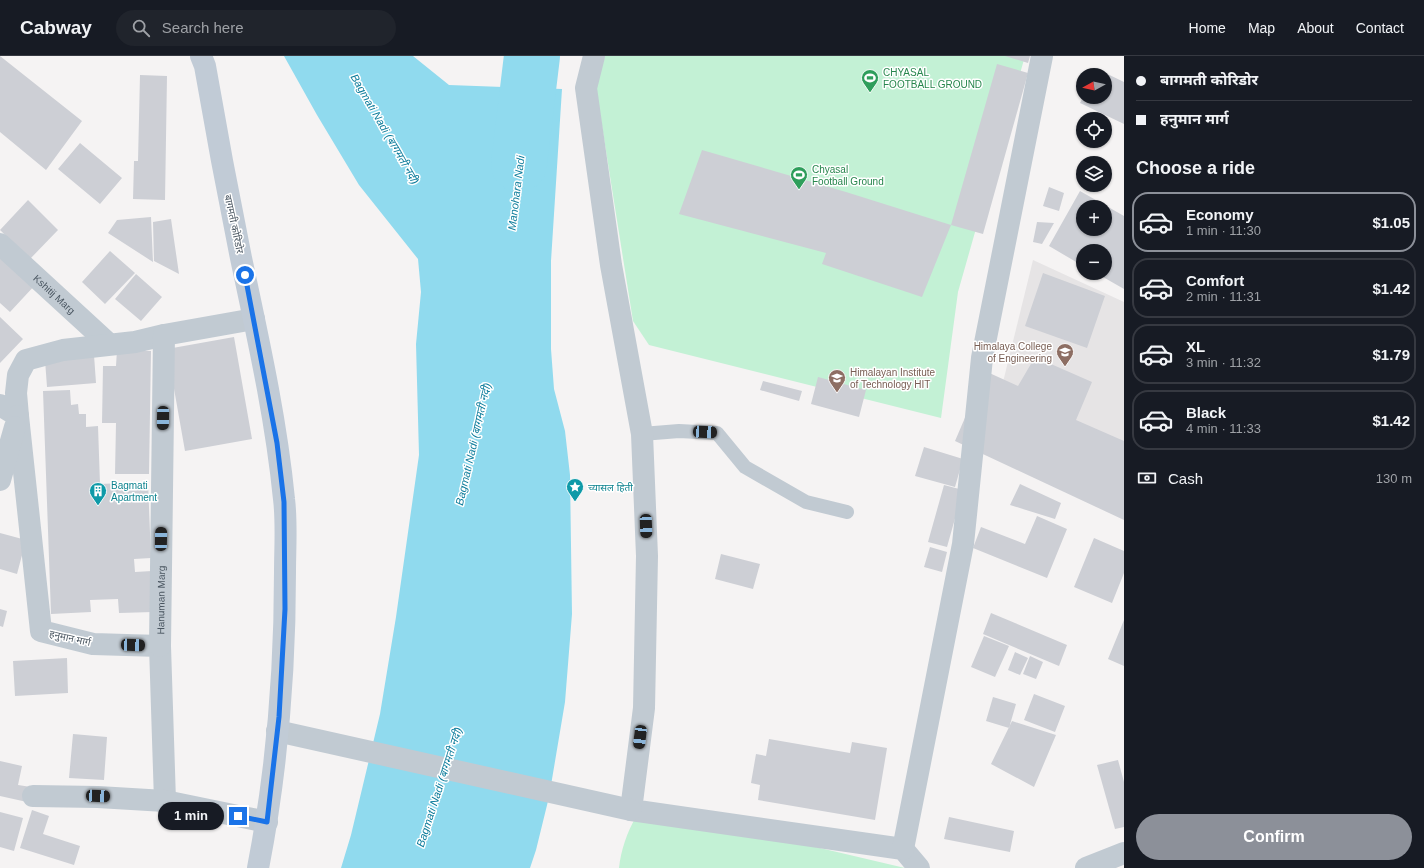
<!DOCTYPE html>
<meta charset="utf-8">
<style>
body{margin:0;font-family:Arial,"Noto Sans Devanagari",sans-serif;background:#20242c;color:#f1f3f6;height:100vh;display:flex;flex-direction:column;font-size:15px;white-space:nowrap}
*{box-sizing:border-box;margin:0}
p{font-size:13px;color:#9ea1a6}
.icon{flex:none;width:22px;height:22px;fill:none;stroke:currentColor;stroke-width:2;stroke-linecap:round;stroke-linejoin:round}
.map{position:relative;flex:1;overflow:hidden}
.details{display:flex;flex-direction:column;background:#171b24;width:300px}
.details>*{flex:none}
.hud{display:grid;align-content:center;height:88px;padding:0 12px;background:#171b24}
.needle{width:26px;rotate:262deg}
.controls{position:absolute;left:1076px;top:12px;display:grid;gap:8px}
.controls a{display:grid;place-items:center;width:36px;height:36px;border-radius:50%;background:#171b24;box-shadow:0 1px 3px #0004;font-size:20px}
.end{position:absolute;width:18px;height:18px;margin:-9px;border:5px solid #1a73e8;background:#fff;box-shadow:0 0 0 2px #fff}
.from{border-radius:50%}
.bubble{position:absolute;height:28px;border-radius:14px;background:#171b24;box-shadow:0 1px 3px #0004;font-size:13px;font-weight:700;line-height:28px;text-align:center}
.car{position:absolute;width:12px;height:24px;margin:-12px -6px;border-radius:5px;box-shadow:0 0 3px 1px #0007;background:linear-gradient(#222 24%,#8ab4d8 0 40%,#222 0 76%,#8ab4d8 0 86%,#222 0)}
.hud b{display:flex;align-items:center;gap:14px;height:38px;font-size:15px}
.hud b+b{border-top:1px solid #363941}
.hud i{width:10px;height:10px;background:#f1f3f6}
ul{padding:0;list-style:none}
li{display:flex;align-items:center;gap:12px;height:60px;margin:0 8px 6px;padding:0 4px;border:2px solid #363941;border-radius:16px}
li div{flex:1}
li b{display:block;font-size:15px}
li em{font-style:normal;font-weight:700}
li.active{border-color:#8c9099}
li>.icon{width:36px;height:36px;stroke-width:1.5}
h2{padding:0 12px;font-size:18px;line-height:48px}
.pay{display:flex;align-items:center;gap:10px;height:44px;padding:0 12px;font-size:15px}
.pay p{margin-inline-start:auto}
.cta{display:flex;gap:8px;margin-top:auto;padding:8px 12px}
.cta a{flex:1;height:46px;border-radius:24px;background:#8c9099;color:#fff;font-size:16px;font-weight:700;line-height:46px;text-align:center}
header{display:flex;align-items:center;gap:24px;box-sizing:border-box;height:56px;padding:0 20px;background:#171b24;border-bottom:1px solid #363941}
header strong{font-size:19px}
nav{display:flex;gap:22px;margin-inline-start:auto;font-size:14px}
.search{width:280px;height:36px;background:#20242c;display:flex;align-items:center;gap:10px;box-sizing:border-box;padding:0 14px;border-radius:22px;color:#9ea1a6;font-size:15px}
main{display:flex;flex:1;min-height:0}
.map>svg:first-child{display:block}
.education{fill:#e6e4e5}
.green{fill:#c3f1d5}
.water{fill:#90daee}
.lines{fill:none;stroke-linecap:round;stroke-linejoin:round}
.river{stroke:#90daee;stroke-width:56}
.building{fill:#cdcfd5;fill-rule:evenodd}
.service{stroke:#c1cad2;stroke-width:14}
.minor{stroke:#c1cad2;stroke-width:22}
.tertiary{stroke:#c1cad2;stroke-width:22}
.secondary{stroke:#c1cbd6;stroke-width:22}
.route{stroke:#1a73e8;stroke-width:5}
.labels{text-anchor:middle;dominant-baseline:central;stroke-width:3;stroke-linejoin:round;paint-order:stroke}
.leisure-label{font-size:10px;fill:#27864d;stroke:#fff;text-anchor:start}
.street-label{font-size:10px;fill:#4a5661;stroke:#fff}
.education-label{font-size:10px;fill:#785e54;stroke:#fff;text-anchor:end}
.culture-label{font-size:10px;fill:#0d838f;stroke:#fff;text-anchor:start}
.water-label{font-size:11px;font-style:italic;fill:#0c7c9b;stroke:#fff}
</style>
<header>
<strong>Cabway</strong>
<div class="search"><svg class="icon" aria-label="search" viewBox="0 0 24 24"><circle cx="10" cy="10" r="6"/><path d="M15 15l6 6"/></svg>Search here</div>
<nav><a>Home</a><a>Map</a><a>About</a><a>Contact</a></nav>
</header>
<main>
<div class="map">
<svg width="1124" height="812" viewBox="0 0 1124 812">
<rect width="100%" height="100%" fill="#f5f3f3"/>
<path class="education" d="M1033,204l91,42v187l-133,-58z"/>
<path class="green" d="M605,0h420l-67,236 -17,126 -292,-73 -16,-24 -37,-233z
M636,761l167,27 102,24h-286c2,-18 8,-36 17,-51z"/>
<path class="water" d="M284,0h129l36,29 113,4 -11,172v88l3,40 11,42 5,44 2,139 -7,88 -16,95 -13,53 -6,18h-189l10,-33 29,-121 16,-97 23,-162 -3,-111 5,-52 -3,-33 -59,-74 -42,-70z"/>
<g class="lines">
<path class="river" d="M519,108l13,-108"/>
</g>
<path class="building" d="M0,0l82,65 -36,49 -46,-38z
M1005,0h25l-2,7z
M997,8l31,9 -45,161 -32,-9 -29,72 -100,-33 4,-11 -147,-39 23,-64 144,42 105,33z
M1097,13l27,13v42l-44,-21 3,-6h22v-22h-11z
M140,19l27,1 -2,124 -32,-1 1,-38h4z
M80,87l42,35 -22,26 -42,-35z
M1049,131l15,6 -5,18 -16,-5z
M1080,135l44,25v73l-28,-16h9v-22h-22v15l-34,-20zM1083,151h22v22h-22z
M28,144l30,30 -28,29 -30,-29z
M151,161l2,45 -45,-29 9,-13z
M171,163l8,55 -25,-13 -1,-39z
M1037,166l17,1 -12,21 -9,-2z
M110,195l25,22 -30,31 -23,-22z
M0,199l36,29 -26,28 -10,-9z
M1043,217l62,23 -18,52 -62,-22z
M136,218l26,23 -21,24 -26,-22z
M0,261l23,22 -23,24z
M234,281l18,102 -67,12 -18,-102z
M117,294l34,1 -2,123h-34l1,-51h-14l1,-57h13z
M94,299l2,28 -49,4 -2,-27z
M1035,301l57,25 -16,38 48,21v79l-169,-79 30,-70 33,15z
M818,321l48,13 -7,27 -48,-13z
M763,325l39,10 -3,10 -39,-11z
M70,334l1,15 7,-1 1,10h7v13l12,-1 2,58 48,-2 3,76 -17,1 1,13 17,-1 1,41 -34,1 -1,-14 -28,1 1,12 -40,2 -8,-223z
M924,391l39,12 -8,28 -40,-11z
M1020,428l41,19 -6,16 -45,-14z
M944,429l19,5 -16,57 -19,-5z
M1037,460l30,13 -20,49 -74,-30 8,-21 44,17z
M0,477l26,7 -9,34 -17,-5z
M1094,482l30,13v22l-12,30 -38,-16z
M930,491l17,5 -5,20 -18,-5z
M721,498l39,10 -7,25 -38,-10z
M0,553l7,2 -4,16 -3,-1z
M991,557l76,32 -8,21 -76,-32z
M1124,564v46l-16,-7z
M984,580l25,10 -14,31 -24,-10z
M1015,596l13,6 -8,17 -12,-5z
M1030,600l13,6 -7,17 -13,-5z
M67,602l1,35 -53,3 -2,-35z
M1034,638l31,12 -10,26 -31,-12z
M993,641l23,7 -7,24 -23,-7z
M1012,665l44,14 -22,52 -43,-23z
M73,678l34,3 -3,43 -35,-2z
M769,683l81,14 2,-11 35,6 -12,72 -117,-20 2,-15 -9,-2 5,-29 10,2z
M1118,704l6,22v45l-9,2 -18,-64z
M0,705l22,5 -4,19 13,2 -4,15 -27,-6z
M32,754l17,6 -6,18 37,12 -6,19 -54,-17z
M0,756l23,6 -9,33 -14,-4z
M949,761l65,14 -4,21 -66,-13z"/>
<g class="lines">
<path class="service" d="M642,378l37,-3 38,2 28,34 61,35 41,10"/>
<g class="minor">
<path d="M594,0l-8,32 25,177 31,169 5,122 -3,152 -13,102 272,39 16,19"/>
<path id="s1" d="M0,188l109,100"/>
<path d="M0,349l18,11 -2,-23 2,-18 8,-15 37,-10 72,-8 29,-7"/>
<path d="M18,360l23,215 52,13 67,2 5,155"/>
<path d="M0,424l15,-53"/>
<path id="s2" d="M160,590l4,-311 90,-16"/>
<path d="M33,740l65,1 67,4 102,21"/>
<path d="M903,793l60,-305 19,-186 60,-302"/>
<path d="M1086,812l38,-15"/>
</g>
<path class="tertiary" d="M277,675l354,79"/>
<path class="secondary" d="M201,0l4,10c11,64 23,128 36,192 17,80 35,160 43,241 3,24 1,49 1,73 0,99 -8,199 -27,296"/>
</g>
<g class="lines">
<path class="route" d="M238,760l29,6 12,-105 6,-108 -1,-107 -7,-59 -32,-168"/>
</g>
<defs>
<symbol id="stadium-pin" viewBox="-11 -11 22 30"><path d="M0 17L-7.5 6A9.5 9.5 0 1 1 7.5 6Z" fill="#2e9e5b" stroke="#fff"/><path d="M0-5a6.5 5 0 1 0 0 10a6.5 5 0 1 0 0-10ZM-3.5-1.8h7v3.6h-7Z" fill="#fff"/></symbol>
<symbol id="university-pin" viewBox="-11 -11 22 30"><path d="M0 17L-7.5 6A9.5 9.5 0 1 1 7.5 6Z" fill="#8d6e63" stroke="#fff"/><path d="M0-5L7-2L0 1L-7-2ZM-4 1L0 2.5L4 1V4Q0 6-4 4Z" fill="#fff"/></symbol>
<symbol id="sight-pin" viewBox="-11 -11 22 30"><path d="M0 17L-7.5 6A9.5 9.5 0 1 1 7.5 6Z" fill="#0f9aa8" stroke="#fff"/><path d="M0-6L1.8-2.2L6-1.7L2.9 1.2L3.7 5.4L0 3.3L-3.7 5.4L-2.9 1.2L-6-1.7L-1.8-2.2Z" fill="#fff"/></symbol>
<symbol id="building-pin" viewBox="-11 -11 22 30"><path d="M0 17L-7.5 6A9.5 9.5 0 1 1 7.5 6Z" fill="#0f9aa8" stroke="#fff"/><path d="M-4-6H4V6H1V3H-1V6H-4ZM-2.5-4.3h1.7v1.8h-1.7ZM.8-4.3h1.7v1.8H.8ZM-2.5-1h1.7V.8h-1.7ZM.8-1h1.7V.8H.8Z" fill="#fff"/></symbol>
</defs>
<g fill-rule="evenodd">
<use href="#stadium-pin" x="860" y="12" width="20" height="27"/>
<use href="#stadium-pin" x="789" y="109" width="20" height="27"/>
<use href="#university-pin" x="1055" y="286" width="20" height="27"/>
<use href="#university-pin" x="827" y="312" width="20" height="27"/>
<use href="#sight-pin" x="565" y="421" width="20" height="27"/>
<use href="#building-pin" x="88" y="425" width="20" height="27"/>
</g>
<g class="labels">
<g class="leisure-label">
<text x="883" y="16">CHYASAL<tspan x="883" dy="12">FOOTBALL GROUND</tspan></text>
<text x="812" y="113">Chyasal<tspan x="812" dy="12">Football Ground</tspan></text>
</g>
<g class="street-label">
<text transform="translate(234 168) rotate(78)">बागमती कोरिडोर</text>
<text stroke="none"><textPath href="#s1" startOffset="74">Kshitij Marg</textPath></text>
<text stroke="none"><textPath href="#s2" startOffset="46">Hanuman Marg</textPath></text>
<text transform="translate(70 582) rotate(13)">हनुमान मार्ग</text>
</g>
<g class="education-label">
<text x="1052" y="290">Himalaya College<tspan x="1052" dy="12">of Engineering</tspan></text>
<text x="850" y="316" text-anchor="start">Himalayan Institute<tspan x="850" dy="12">of Technology HIT</tspan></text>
</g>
<g class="culture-label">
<text x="111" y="429">Bagmati<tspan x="111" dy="12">Apartment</tspan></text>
<text x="588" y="431">च्यासल हिती</text>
</g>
<g class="water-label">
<text transform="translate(385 73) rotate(60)">Bagmati Nadi (बागमती नदी)</text>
<text transform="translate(516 137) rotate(-83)">Manohara Nadi</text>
<text transform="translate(473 388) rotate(-77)">Bagmati Nadi (बागमती नदी)</text>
<text transform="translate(439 731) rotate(-72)">Bagmati Nadi (बागमती नदी)</text>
</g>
</g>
</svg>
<div class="controls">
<a><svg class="needle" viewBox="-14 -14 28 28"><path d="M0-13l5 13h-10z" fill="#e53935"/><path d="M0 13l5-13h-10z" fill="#9ea1a6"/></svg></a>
<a><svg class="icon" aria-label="locate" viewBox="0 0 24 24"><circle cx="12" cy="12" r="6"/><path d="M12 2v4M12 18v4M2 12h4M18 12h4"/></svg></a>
<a><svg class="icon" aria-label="layers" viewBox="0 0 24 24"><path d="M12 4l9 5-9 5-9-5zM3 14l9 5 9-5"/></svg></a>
<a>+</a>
<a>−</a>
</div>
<i class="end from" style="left:245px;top:219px"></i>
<i class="end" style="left:238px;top:760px"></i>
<div class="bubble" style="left:158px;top:746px;width:66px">1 min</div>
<i class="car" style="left:163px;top:362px;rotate:181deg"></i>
<i class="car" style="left:705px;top:376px;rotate:93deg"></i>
<i class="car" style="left:646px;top:470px;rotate:178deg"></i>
<i class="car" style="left:161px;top:483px;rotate:1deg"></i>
<i class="car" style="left:133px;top:589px;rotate:92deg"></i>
<i class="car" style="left:640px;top:681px;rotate:187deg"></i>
<i class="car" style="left:98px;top:740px;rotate:93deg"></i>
</div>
<section class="details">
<div class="hud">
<b><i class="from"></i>बागमती कोरिडोर</b>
<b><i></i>हनुमान मार्ग</b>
</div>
<h2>Choose a ride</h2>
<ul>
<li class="active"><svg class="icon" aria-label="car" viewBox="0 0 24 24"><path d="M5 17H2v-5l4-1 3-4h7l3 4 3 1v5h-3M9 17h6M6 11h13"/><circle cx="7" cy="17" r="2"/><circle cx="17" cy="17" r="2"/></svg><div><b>Economy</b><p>1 min · 11:30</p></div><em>$1.05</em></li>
<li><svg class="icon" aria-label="car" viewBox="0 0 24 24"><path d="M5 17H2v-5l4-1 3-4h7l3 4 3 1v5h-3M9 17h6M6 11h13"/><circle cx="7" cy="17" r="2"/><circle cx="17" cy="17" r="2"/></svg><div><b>Comfort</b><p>2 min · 11:31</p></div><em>$1.42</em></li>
<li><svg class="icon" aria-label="car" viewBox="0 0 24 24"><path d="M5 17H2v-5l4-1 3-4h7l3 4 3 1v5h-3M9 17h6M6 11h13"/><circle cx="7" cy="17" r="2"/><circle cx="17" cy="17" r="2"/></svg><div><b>XL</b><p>3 min · 11:32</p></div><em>$1.79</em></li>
<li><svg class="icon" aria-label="car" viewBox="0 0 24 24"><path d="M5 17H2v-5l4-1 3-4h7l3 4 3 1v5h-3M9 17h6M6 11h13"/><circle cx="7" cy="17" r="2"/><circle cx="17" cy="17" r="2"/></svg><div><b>Black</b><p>4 min · 11:33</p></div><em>$1.42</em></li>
</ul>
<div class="pay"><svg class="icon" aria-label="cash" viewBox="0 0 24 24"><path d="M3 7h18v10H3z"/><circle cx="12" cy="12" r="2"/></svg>Cash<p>130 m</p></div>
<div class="cta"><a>Confirm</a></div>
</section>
</main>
